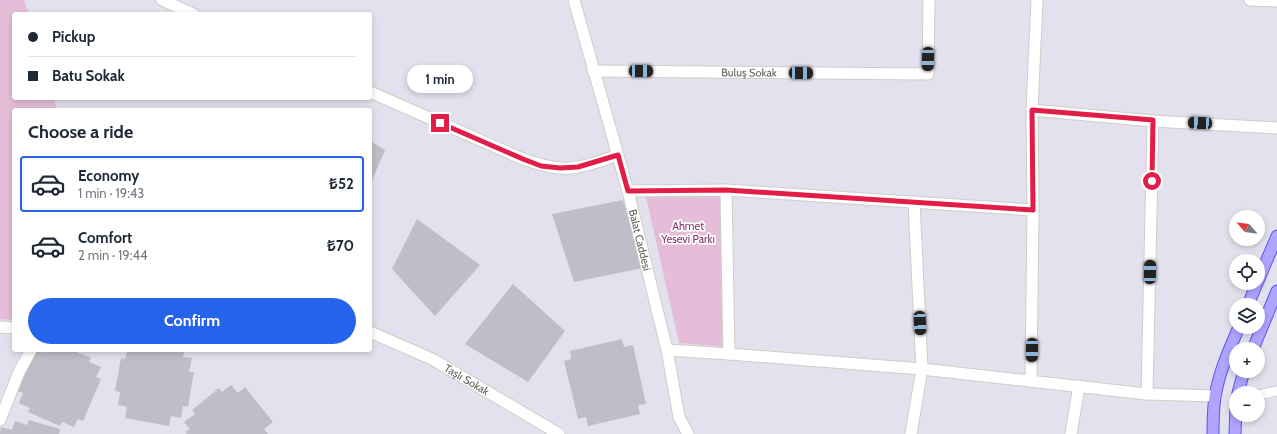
<!DOCTYPE html>
<meta charset="utf-8">
<style>
body{margin:0;font-family:Cabin,sans-serif;background:#f6f6f7;color:#1f2937;height:100vh;display:flex;flex-direction:column;font-size:15px;white-space:nowrap}
*{box-sizing:border-box;margin:0}
p{font-size:13px;color:#747a83}
.icon{flex:none;width:22px;height:22px;fill:none;stroke:currentColor;stroke-width:2;stroke-linecap:round;stroke-linejoin:round}
.map{position:relative;flex:1;overflow:hidden}
.side{position:absolute;left:12px;top:108px;width:360px;height:244px;display:flex;flex-direction:column;background:#fff;border-radius:4px;box-shadow:0 2px 6px #0003}
.side>*{flex:none}
.hud{position:absolute;left:12px;top:12px;width:360px;height:88px;border-radius:4px;box-shadow:0 2px 6px #0003;display:grid;align-content:center;height:88px;padding:0 16px;background:#fff}
.needle{width:26px;rotate:298deg}
.buttons{position:absolute;left:1229px;top:210px;display:grid;gap:8px}
.buttons a{display:grid;place-items:center;width:36px;height:36px;border-radius:50%;background:#fff;box-shadow:0 2px 6px #0003;font-size:20px}
.end{position:absolute;width:18px;height:18px;margin:-9px;border:5px solid #e11d48;background:#fff;box-shadow:0 0 0 2px #fff}
.from{border-radius:50%}
.bubble{position:absolute;height:28px;border-radius:14px;background:#fff;box-shadow:0 2px 6px #0003;font-size:13px;font-weight:700;line-height:28px;text-align:center}
.car{position:absolute;width:12px;height:24px;margin:-12px -6px;border-radius:5px;box-shadow:0 0 3px 1px #0007;background:linear-gradient(#222 24%,#8ab4d8 0 40%,#222 0 76%,#8ab4d8 0 86%,#222 0)}
.hud b{display:flex;align-items:center;gap:14px;height:38px;font-size:15px}
.hud b+b{border-top:1px solid #e0e1e3}
.hud i{width:10px;height:10px;background:#1f2937}
ul{padding:0;list-style:none}
li{display:flex;align-items:center;gap:12px;height:56px;margin:0 8px 6px;padding:0 8px;border:2px solid transparent;border-radius:4px}
li div{flex:1}
li b{display:block;font-size:15px}
li em{font-style:normal;font-weight:700}
li.on{border-color:#2563eb}
li>.icon{width:36px;height:36px;stroke-width:1.5}
h2{padding:0 16px;font-size:18px;line-height:48px}
.button{display:flex;gap:8px;margin-top:auto;padding:8px 16px}
.button a{flex:1;height:46px;border-radius:24px;background:#2563eb;color:#fff;font-size:16px;font-weight:700;line-height:46px;text-align:center}
.map>svg:first-child{display:block}
.green{fill:#e5bdd9}
.building{fill:#bebec8}
.lines{fill:none;stroke-linecap:round;stroke-linejoin:round}
.service-casing{stroke:#cfcfc8;stroke-width:11}
.minor-casing{stroke:#cfcfc8;stroke-width:13}
.tertiary-casing{stroke:#cfcfc8;stroke-width:13}
.primary-casing{stroke:#5755f2;stroke-width:13}
.service{stroke:#fff;stroke-width:9}
.minor{stroke:#fff;stroke-width:11}
.tertiary{stroke:#fff;stroke-width:11}
.primary{stroke:#b0a4ff;stroke-width:11}
.route{stroke:#e11d48;stroke-width:5}
.labels{text-anchor:middle;dominant-baseline:central;stroke-width:3.5;stroke-linejoin:round;paint-order:stroke}
.street-label{font-size:11px;fill:#62615a;stroke:#fff}
.park-label{font-size:11px;fill:#87356b;stroke:#fff}
</style>
<div class="map">
<svg width="1277" height="434" viewBox="0 0 1277 434">
<rect width="100%" height="100%" fill="#e2e1ed"/>
<path class="green" d="M0,0h24l5,14h-15v84h40l3,12h-43v210l-14,-1z
M721,195l4,152 -46,-4 -33,-146z"/>
<path class="building" d="M370,141l15,9 -15,35z
M623,200l20,68 -69,14 -22,-68z
M417,219l63,46 -45,51 -43,-47z
M513,284l52,47 -37,51 -63,-38z
M622,339l2,8 9,-2 13,59 -8,1 2,9 -52,12 -2,-9 -8,2 -14,-58 7,-2 -1,-8z
M36,350l7,3 1,-3h28l19,8 -2,4 12,5 -5,10 5,2 -18,42 -5,-2 -4,8 -12,-5 -2,4 -32,-14 2,-4 -11,-5 4,-10 -9,-3z
M127,350h48l9,2 -1,5 9,1 -3,14h5l-6,35 -5,-1 -2,12 -10,-2 -2,10 -44,-8 2,-11 -9,-2 2,-13 -5,-1 6,-33 4,1z
M231,385l7,8 7,-6 28,35 -9,7 4,5h-81l-2,-2 5,-3 -6,-7 11,-8 -3,-4 27,-22 3,4z
M29,420l31,9 -1,5h-59l1,-7 11,3 3,-9 12,4z"/>
<g class="lines">
<defs>
<path id="service" d="M1258,395l19,-4"/>
<g id="minor">
<path d="M162,0l31,14"/>
<path d="M1250,0l27,1"/>
<path id="s1" d="M593,71l335,3 1,-74"/>
<path d="M370,92l153,67c18,6 36,12 55,8 14,-2 27,-8 40,-12"/>
<path d="M1032,110l121,11 124,7"/>
<path d="M726,190l3,164"/>
<path d="M628,191l98,-1 307,20"/>
<path d="M0,327l14,1"/>
<path id="s2" d="M370,332l62,27 127,75"/>
<path d="M667,350l62,4 193,15 225,25 68,2"/>
<path d="M1031,381l2,-171 -1,-100 5,-110"/>
<path d="M1147,394l6,-273"/>
<path d="M0,420l19,-48 12,-22"/>
<path d="M911,434l11,-65 -8,-167"/>
<path d="M1071,434l8,-48"/>
</g>
<g id="tertiary">
<path id="s3" d="M574,0l54,191 39,159 12,67 9,17"/>
</g>
<path id="primary" d="M1258,281l19,-45
M1248,305l9,-22
M1253,349l24,-58
M1238,393l6,-22
M1213,434c0,-12 0,-25 2,-37 4,-25 14,-47 24,-70
M1235,434l1,-27"/>
</defs>
<use href="#service" class="service-casing"/>
<use href="#minor" class="minor-casing"/>
<use href="#tertiary" class="tertiary-casing"/>
<use href="#primary" class="primary-casing"/>
<use href="#service" class="service"/>
<use href="#minor" class="minor"/>
<use href="#tertiary" class="tertiary"/>
<use href="#primary" class="primary"/>
</g>
<g class="lines">
<path class="route" d="M440,123l83,36 18,7 19,2 18,-1 40,-12 10,36 98,-1 307,20 -1,-100 121,10 -1,61"/>
</g>
<g class="labels">
<g class="street-label">
<text stroke="none"><textPath href="#s1" startOffset="156">Buluş Sokak</textPath></text>
<text stroke="none"><textPath href="#s3" startOffset="249">Balat Caddesi</textPath></text>
<text stroke="none"><textPath href="#s2" startOffset="108">Taşlı Sokak</textPath></text>
</g>
<g class="park-label">
<text x="688" y="226">Ahmet<tspan x="688" dy="13">Yesevi Parkı</tspan></text>
</g>
</g>
</svg>
<div class="buttons">
<a><svg class="needle" viewBox="-14 -14 28 28"><path d="M0-13l5 13h-10z" fill="#e53935"/><path d="M0 13l5-13h-10z" fill="#747a83"/></svg></a>
<a><svg class="icon" aria-label="locate" viewBox="0 0 24 24"><circle cx="12" cy="12" r="6"/><path d="M12 2v4M12 18v4M2 12h4M18 12h4"/></svg></a>
<a><svg class="icon" aria-label="layers" viewBox="0 0 24 24"><path d="M12 4l9 5-9 5-9-5zM3 14l9 5 9-5"/></svg></a>
<a>+</a>
<a>−</a>
</div>
<i class="end from" style="left:1152px;top:181px"></i>
<i class="end" style="left:440px;top:123px"></i>
<div class="bubble" style="left:407px;top:65px;width:66px">1 min</div>
<i class="car" style="left:928px;top:59px;rotate:181deg"></i>
<i class="car" style="left:641px;top:71px;rotate:91deg"></i>
<i class="car" style="left:801px;top:73px;rotate:91deg"></i>
<i class="car" style="left:1200px;top:123px;rotate:273deg"></i>
<i class="car" style="left:1150px;top:272px;rotate:1deg"></i>
<i class="car" style="left:920px;top:323px;rotate:177deg"></i>
<i class="car" style="left:1032px;top:350px;rotate:181deg"></i>
<div class="hud">
<b><i class="from"></i>Pickup</b>
<b><i></i>Batu Sokak</b>
</div>
<section class="side">
<h2>Choose a ride</h2>
<ul>
<li class="on"><svg class="icon" aria-label="car" viewBox="0 0 24 24"><path d="M5 17H2v-5l4-1 3-4h7l3 4 3 1v5h-3M9 17h6M6 11h13"/><circle cx="7" cy="17" r="2"/><circle cx="17" cy="17" r="2"/></svg><div><b>Economy</b><p>1 min · 19:43</p></div><em>₺52</em></li>
<li><svg class="icon" aria-label="car" viewBox="0 0 24 24"><path d="M5 17H2v-5l4-1 3-4h7l3 4 3 1v5h-3M9 17h6M6 11h13"/><circle cx="7" cy="17" r="2"/><circle cx="17" cy="17" r="2"/></svg><div><b>Comfort</b><p>2 min · 19:44</p></div><em>₺70</em></li>
</ul>
<div class="button"><a>Confirm</a></div>
</section>
</div>
